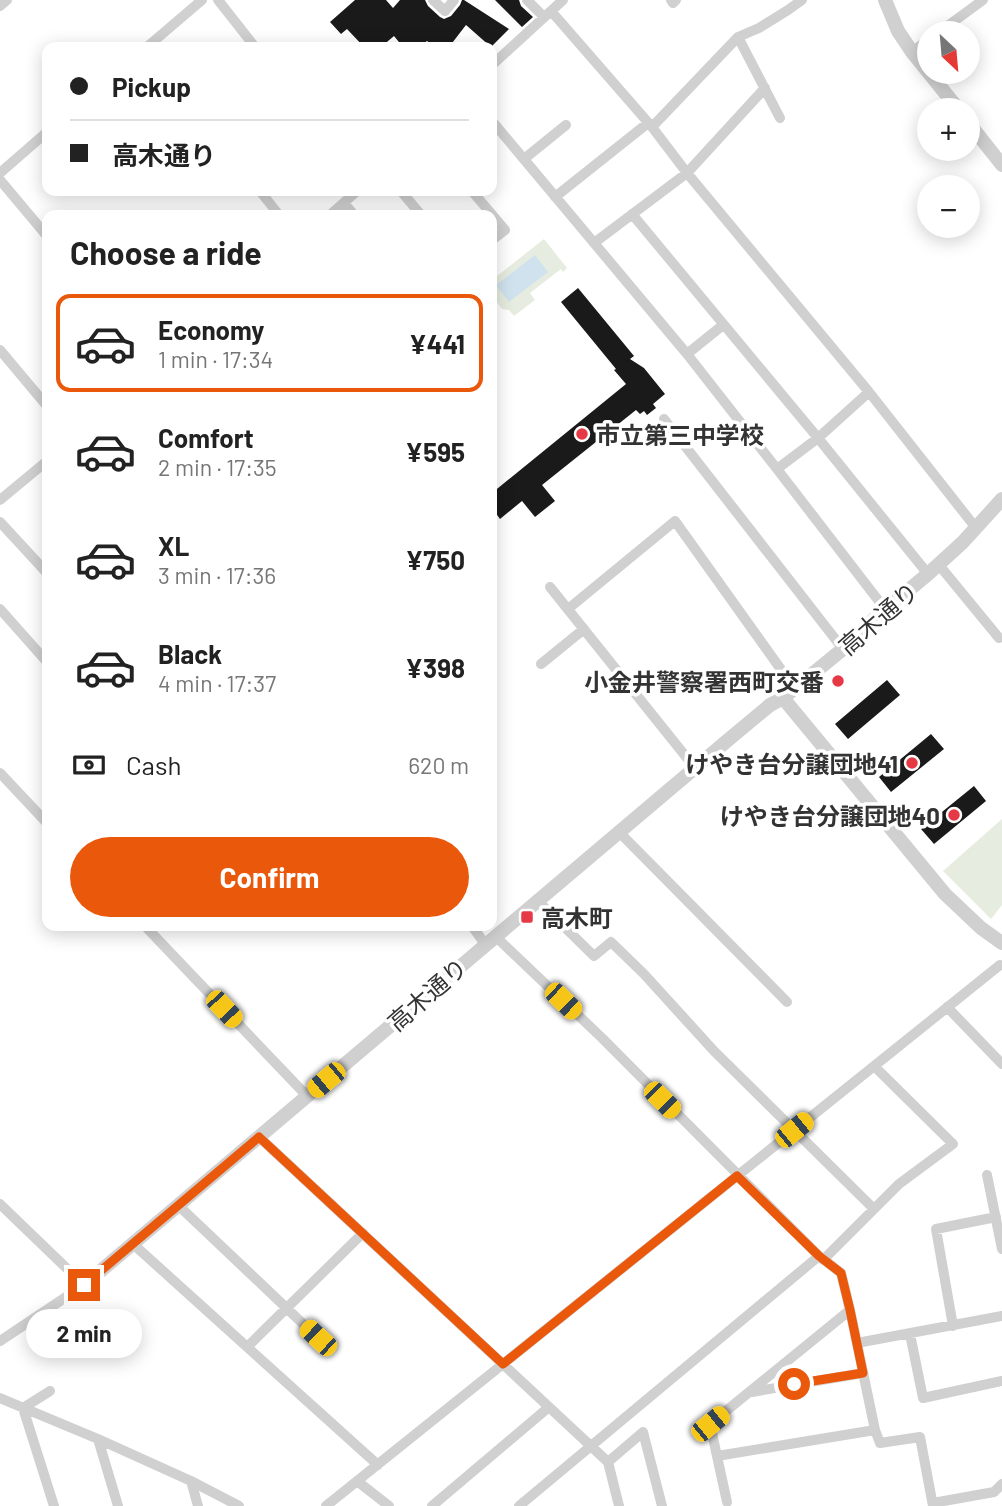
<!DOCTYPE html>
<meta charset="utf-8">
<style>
body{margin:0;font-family:Barlow,"Noto Sans JP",sans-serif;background:#f2f2f2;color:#222;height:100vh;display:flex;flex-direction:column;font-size:26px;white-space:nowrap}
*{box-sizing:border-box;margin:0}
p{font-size:23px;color:#767676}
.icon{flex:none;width:38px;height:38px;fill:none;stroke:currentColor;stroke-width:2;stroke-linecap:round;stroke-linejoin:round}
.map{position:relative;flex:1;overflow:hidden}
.panel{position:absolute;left:42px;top:210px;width:455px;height:721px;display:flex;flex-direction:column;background:#fff;border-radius:14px;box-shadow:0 4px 18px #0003}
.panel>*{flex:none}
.banner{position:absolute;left:42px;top:42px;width:455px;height:154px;border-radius:14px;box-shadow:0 4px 18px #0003;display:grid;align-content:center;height:154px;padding:0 28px;background:#fff}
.needle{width:46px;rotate:154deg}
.fabs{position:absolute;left:917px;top:21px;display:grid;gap:14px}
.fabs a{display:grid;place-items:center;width:63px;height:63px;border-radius:50%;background:#fff;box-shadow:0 4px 18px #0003;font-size:35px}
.end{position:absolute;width:32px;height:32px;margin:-16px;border:9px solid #ea580c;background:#fff;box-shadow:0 0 0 4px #fff}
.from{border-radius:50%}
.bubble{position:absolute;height:49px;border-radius:24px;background:#fff;box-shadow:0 4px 18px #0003;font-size:23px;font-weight:700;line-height:49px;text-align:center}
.car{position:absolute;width:21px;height:42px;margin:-21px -10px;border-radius:9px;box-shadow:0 0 5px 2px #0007;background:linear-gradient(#f5c518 24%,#345 0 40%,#f5c518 0 76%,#345 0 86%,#f5c518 0)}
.banner b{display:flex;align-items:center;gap:24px;height:66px;font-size:26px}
.banner b+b{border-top:2px solid #e0e0e0}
.banner i{width:18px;height:18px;background:#222}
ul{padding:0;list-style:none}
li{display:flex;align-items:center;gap:21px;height:98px;margin:0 14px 10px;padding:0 14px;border:4px solid transparent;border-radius:14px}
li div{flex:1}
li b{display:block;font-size:26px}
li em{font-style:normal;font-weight:700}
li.current{border-color:#ea580c}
li>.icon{width:63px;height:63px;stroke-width:1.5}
h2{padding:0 28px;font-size:32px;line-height:84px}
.pay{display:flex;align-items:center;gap:18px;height:77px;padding:0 28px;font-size:26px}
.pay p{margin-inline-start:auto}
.primary-button{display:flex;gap:14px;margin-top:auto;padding:14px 28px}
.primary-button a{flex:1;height:80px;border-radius:42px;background:#ea580c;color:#fff;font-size:28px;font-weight:700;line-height:80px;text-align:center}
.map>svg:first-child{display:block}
.green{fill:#e6ecdf}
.water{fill:#cfe2ee}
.building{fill:#1a1a1a}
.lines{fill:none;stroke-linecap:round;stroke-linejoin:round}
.minor{stroke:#d0d0d0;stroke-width:10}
.tertiary{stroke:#d0d0d0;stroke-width:14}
.route{stroke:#ea580c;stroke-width:9}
.poi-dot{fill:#e63946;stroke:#fff;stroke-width:2.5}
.labels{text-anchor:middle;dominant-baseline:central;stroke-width:7;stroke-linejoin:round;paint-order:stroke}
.poi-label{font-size:24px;font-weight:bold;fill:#333;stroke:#fff;text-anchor:end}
.street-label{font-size:24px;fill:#333;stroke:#fff}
</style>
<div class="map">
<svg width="1002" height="1506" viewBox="0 0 1002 1506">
<rect width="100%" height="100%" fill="#fff"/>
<path class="green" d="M544,239l23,29 -4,4 -2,-3 -31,24 5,7 -21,16 -5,-6 -7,-1 -10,-13v-16z
M1002,819v86l-11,14 -48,-48z"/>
<path class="water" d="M535,255l13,17 -39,30 -13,-17z"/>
<path class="building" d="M355,0h31l7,8 7,-8h25l3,6 12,11 4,2 7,-3 9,-11 2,-5h2l45,29 -18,18 -25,-22 -17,22h-14l-8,-6 -9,6h-15l-9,-11 -13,11h-17l-17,-18 -6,5 -11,-12z
M495,0h24l2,6 12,11 -11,10z
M578,288l56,68 -4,3 14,9 21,26 -12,10 3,4 -9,7 -3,-4 -4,3 -4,-4 -94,75 13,16 -20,16 -13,-16 -22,18 -8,-11v-15l134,-109 -12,-14 2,-1 -55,-67z
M887,680l13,15 -52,44 -13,-15z
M931,734l13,15 -53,43 -12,-15z
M974,786l12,15 -52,43 -13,-15z"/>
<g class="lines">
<path class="minor" d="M218,0l37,47
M433,0l12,11 9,-11
M527,0l17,17
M671,0l2,3 3,-3
M0,6l7,-6
M551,11l101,116 35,46 182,219 107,136
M938,33l45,-33
M738,37l42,81
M147,47l55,-47
M912,52l17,-13
M492,65l71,-65
M492,121l195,233 90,115 108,140
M652,127l86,-90 21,-9 29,-18 14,-10
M524,159l42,-34
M0,173l47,-41
M0,180l47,56
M260,191l19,24
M401,191l20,24
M472,191l33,39 -13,10
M555,197l93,-74
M344,203l10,12
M632,214l186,224 110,136
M330,215l27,-24
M594,243l93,-70 78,-85
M0,350l47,56
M687,354l36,-29
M664,419l179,230
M777,469l41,-31 51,-46
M0,500l47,-39
M0,522l47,51
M939,565l60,73
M550,587l145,181
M0,609l47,53
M568,609l107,-88 120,168
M541,664l43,-35
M0,773l47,50
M619,832l168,170
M538,901l56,55 17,-14 33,32 70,77 160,158
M145,926l162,170
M472,926l13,18
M495,936l107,102 217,218 22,17 9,37 25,120 5,13 40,-6 13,69
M947,1007l55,57
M259,1137l349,325 11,44
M987,1175l15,74
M0,1204l84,81 -84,56
M178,1205l140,133
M133,1244l245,221
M823,1260l76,-76 54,-40 -79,-78
M953,1326l-17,-97 60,-12
M910,1334l13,64 79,-17
M857,1343l145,-27
M247,1347l116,-114
M752,1392l111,-19
M0,1398l98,41 93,42 48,25
M23,1408l31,98
M23,1408l27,-17
M98,1439l20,67
M717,1456l158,-26
M608,1462l35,-30 19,74
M191,1481l7,25
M357,1481l32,25
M727,1502l-17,-78 140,-114
M933,1503l61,-11 8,-8
M326,1506l674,-541
M432,1506l117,-99
M519,1506l300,-250"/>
<path class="tertiary" d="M885,0l13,31 14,21 47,58
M968,122l34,43
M783,698l162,196 36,34 21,15
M84,1285l644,-545 42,-35 13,-7 60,-49 31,-30 54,-45 35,-32 39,-43"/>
</g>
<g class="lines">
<path class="route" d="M84,1285l175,-148 244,227 234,-188 82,80 22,17 9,37 13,63 -69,11"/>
</g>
<g class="poi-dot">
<circle cx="582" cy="434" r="7"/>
<circle cx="838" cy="681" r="7"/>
<circle cx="912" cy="763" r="7"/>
<circle cx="954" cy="815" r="7"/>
<rect x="520" y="910" width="14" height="14" rx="3.5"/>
</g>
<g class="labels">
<g class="poi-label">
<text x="596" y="434" text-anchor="start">市立第三中学校</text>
<text x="824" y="681">小金井警察署西町交番</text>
<text x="898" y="763">けやき台分譲団地41</text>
<text x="940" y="815">けやき台分譲団地40</text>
<text x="541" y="917" text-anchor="start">高木町</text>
</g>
<g class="street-label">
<text transform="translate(878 618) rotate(-41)">高木通り</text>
<text transform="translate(427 994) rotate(-41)">高木通り</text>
</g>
</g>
</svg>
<div class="fabs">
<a><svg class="needle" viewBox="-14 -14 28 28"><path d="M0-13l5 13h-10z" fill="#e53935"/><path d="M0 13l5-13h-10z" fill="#767676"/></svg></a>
<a>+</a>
<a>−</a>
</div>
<i class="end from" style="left:794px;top:1384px"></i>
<i class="end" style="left:84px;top:1285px"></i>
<div class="bubble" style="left:26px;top:1309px;width:116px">2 min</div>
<i class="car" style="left:563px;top:1001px;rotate:134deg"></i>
<i class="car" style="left:224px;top:1009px;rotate:137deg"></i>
<i class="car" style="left:326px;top:1080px;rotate:230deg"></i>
<i class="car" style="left:662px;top:1100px;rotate:135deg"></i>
<i class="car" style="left:794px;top:1130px;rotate:51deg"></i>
<i class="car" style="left:318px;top:1338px;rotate:313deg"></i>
<i class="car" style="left:710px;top:1424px;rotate:51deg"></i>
<div class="banner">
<b><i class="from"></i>Pickup</b>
<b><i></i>高木通り</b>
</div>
<section class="panel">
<h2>Choose a ride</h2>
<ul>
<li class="current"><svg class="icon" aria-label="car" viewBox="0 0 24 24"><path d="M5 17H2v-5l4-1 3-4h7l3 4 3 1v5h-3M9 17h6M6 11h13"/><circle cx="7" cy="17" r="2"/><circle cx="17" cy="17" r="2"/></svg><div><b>Economy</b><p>1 min · 17:34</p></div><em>¥441</em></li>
<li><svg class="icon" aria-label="car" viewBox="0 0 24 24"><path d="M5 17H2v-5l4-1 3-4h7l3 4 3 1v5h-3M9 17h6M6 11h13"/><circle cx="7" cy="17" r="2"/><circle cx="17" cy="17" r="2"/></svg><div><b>Comfort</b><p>2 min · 17:35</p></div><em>¥595</em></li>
<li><svg class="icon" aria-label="car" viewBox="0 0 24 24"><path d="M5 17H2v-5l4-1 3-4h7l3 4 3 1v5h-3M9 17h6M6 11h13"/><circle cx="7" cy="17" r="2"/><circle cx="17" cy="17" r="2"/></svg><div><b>XL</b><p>3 min · 17:36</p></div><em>¥750</em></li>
<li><svg class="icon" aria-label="car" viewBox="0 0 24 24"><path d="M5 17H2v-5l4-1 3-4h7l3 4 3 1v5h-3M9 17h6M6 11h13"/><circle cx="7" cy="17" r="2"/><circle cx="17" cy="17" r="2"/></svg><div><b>Black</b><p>4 min · 17:37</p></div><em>¥398</em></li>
</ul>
<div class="pay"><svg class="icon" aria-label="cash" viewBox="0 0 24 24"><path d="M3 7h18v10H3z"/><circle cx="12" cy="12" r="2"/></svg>Cash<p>620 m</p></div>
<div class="primary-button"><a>Confirm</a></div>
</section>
</div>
